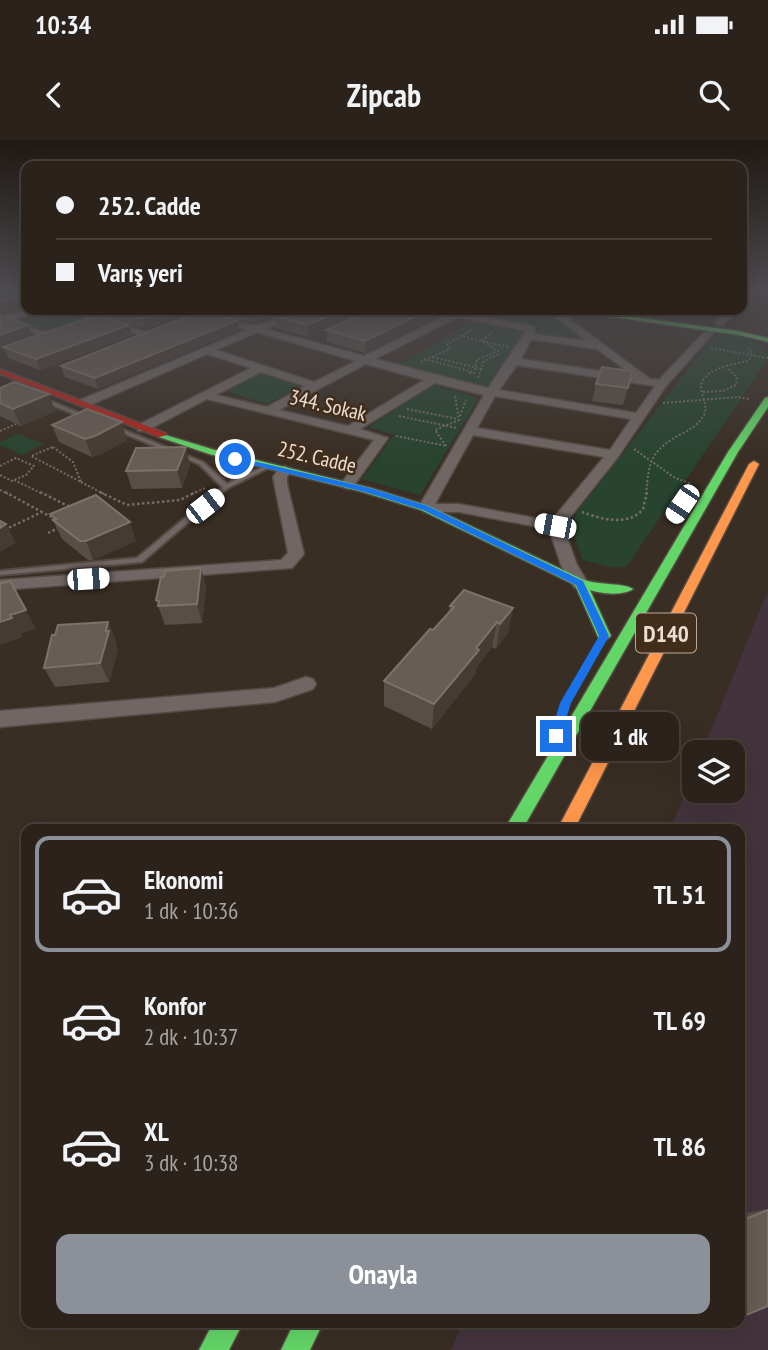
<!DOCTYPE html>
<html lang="tr">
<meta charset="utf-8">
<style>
body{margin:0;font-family:"PT Sans Narrow",sans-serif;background:#372f28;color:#f1f3f6;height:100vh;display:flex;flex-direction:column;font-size:26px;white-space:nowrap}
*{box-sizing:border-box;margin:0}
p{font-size:23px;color:#a6a4a3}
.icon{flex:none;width:38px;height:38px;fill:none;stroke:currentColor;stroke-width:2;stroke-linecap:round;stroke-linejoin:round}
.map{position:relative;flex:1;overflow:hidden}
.side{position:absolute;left:21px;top:684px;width:724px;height:504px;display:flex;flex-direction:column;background:#2b221b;border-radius:14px;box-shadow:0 7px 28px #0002,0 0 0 2px #473f3a}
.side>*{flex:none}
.guide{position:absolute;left:21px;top:21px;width:726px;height:154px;border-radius:14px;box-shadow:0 7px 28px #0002,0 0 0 2px #473f3a;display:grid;align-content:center;height:154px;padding:0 35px;background:#2b221b}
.buttons{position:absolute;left:682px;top:600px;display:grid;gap:14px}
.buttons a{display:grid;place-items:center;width:63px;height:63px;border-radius:14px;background:#2b221b;box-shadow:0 7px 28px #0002,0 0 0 2px #473f3a;font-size:35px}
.end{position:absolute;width:32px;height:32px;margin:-16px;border:9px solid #1a73e8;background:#fff;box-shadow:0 0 0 4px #fff}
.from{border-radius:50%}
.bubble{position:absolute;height:49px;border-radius:14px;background:#2b221b;box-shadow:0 7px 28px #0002,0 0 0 2px #473f3a;font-size:23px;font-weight:700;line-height:49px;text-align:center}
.car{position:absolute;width:21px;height:42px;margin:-21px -10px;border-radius:9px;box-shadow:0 0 5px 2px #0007;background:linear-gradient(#fff 24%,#345 0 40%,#fff 0 76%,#345 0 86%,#fff 0)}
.guide b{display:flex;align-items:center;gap:24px;height:66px;font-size:26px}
.guide b+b{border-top:2px solid #473f3a}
.guide i{width:18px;height:18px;background:#f1f3f6}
ul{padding:12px 0 0;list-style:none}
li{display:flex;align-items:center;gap:21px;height:116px;margin:0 14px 10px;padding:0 21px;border:4px solid transparent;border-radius:14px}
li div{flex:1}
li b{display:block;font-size:26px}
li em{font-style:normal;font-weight:700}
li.selected{border-color:#8c9099}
li>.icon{width:63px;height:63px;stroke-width:1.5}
.action{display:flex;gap:14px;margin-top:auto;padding:14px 35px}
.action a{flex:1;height:80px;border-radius:14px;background:#8c9099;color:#fff;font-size:28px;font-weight:700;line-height:80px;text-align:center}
.status{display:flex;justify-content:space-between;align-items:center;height:49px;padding:0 35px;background:#2b221b;direction:ltr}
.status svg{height:19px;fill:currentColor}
header{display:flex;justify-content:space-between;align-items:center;height:91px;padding:0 35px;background:#2b221b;font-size:32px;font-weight:700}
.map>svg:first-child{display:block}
.industrial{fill:#43333d}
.green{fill:#284430}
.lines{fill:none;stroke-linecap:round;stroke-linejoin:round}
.lane-casing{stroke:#544a42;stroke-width:4}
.street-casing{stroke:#544a42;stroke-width:3}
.fast-casing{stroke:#544a42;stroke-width:3}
.slow-casing{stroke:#544a42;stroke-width:3}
.jam-casing{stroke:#544a42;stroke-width:3}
.path-far1{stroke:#746c67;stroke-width:2;stroke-dasharray:2 2;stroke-linecap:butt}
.path{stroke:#746c67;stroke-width:2.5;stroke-dasharray:2.5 2.5;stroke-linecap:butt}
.lane{fill:#706764;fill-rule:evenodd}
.street{fill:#706764;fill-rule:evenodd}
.fast{fill:#63d668;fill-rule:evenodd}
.slow{fill:#ff974d;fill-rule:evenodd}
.jam{fill:#b3261e;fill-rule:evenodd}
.wall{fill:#584e46}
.shaded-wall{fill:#453b32}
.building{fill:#685d55;stroke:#7d7269;stroke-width:2}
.route{fill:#1a73e8}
.labels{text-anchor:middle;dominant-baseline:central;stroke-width:5;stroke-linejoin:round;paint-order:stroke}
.far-street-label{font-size:21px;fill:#ecded3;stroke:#422d1b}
.shield{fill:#422d1b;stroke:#b9a99c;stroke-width:2}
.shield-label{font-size:23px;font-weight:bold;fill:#ecded3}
</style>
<div class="status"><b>10:34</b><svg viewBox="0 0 49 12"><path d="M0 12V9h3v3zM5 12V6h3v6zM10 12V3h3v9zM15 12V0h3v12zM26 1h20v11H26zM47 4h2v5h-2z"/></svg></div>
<header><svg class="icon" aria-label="back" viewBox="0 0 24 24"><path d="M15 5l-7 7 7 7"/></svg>Zipcab<svg class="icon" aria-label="search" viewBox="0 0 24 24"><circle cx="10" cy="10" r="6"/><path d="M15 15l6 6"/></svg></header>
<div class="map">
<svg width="768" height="1210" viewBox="0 0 768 1210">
<rect width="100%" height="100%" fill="#392e24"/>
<path class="industrial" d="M768,451v759h-317l11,-27h278v-493l-70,-1 25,-59v21h38v-39h-31z"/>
<path class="green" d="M59,170l33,10 -43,14 -31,-11z
M470,170h76l47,33 -55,-8 1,-7 -74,-15z
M475,179l52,11 -19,32 -22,27 -84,-25z
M721,194c16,3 45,4 47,25l-141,207 -13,2 -31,-8 -13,-36 7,-12 137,-176z
M261,230l43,14 -37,20 -44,-14z
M432,245l42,11 3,5 -57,94 -58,-16 32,-44 -25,-8z
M18,294l26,10 -22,11 -22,-10v-3z"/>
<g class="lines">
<defs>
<path id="lane" d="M39,258h4l51,21 -5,1 -50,-20z
M110,286h4l89,36 24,22 38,-18 5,1 -42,21 -86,74 -142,13v-4l137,-13 85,-71 -23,-23 -89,-36z"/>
<path id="street" d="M746,151h9l-13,12v-8z
M27,170h14l-29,11 41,14v4l-53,-16v-6z
M63,170h14l78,25 -9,2z
M184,170c24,0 45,14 69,15 15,1 34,-15 52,-15l-39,19 98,27 93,-46h11l-3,3 70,14 -1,7 53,7 -41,-31h11l93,69 9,1 50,-53 8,2 -51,57 -48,71 -55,69 14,39 11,18 -8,5 -6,-1 -13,-22 -12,-36 -90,-17h-34l-7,-4 66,-113 -49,-12 -75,46 28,9 -36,50 -5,1 -7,-4 34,-45 -167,-41 -61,32h-8v-6l113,-57 -44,-14 -119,52h-8v-6l167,-70zM458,177l68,14 -38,57 -113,-29zM257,192l99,29 -42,21 -98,-32zM531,199l66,10 37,27 -113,-17zM366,224l58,16 -76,46 -69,-16zM517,225l138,21 -19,27 -137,-23zM261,232l44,14 -38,21 -51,-12zM495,256l136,23 -21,31 -133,-22zM473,295l131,22 -53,64 -92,-17h-24z
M728,170h10l-15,15h-6v-4z
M285,326l7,4 -5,7v7l17,70 -12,14 -292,22v-10l281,-20 7,-7 -15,-76 7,-10z
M306,537l7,2 3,5 -3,5 -38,13 -275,25v-16l274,-23z"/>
<path id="fast" d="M563,170h17l158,21 30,7v4l-30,-7z
M768,257v10l-30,45 -216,378h-18l224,-378 37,-54z
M159,293l56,17 156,38 58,18 155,74c14,5 41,3 49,9 -10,7 -31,5 -43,1l21,46 -7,5 -5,-2 -24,-54 -154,-75 -58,-18 -154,-38 -50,-17z
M213,1183h30l-14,27h-30z
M294,1183h29l-13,27h-29z"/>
<path id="slow" d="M754,321l5,3 -185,366h-17l192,-366z"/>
<path id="jam" d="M0,229l165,64 2,2 -8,2 -159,-63z"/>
</defs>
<use href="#lane" class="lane-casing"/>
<use href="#street" class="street-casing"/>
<use href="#fast" class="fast-casing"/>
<use href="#slow" class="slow-casing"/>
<use href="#jam" class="jam-casing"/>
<path class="path-far1" d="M461,196l13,-8
M711,208l57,10
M433,217l49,12
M424,219l49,13
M421,222l29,-13 -3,-5 14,-8 47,11
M469,233h5l3,-13 21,-9 -16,-10 10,-9
M478,238l6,-17 17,-8
M703,252l20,-1 13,-6 1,-8 -10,-9
M663,263l75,-6 11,2
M407,269l51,10
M399,276l58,12
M460,276l6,-16
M0,291l16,-7
M396,296l51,10
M446,306l-11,-16 24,-10 -4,-25
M53,307l20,15 8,20 -50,-26z
M634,309l41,29 17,6
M0,326l16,-8 18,8 -8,9 -14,6 -12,-6
M14,340l29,14
M81,342l23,12
M0,350l8,4
M192,354l13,-6
M646,354c3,-34 5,-44 37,-61 8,-4 16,-9 21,-18 6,-12 -9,-26 0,-36 9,-13 31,-14 45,-19l3,-5 -3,-7"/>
<path class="path" d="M5,352l37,20
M40,352l32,16
M100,352l27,13 53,-5 16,-8
M582,372c19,7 46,15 61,-3l4,-17
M0,392l42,-20 13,7
M48,393l10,-5"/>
<use href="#lane" class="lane"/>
<use href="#street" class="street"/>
<use href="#fast" class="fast"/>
<use href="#slow" class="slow"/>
<use href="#jam" class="jam"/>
</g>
<path class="wall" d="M84,170h102l1,4 -41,15z
M218,170h228l-1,3 -80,40 -38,-11 -1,-12 35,-16 -53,23 -33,-9 -1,-12 -21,6 -31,-7 17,15 -141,59 -33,-12 -4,-11 157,-52z
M129,185l3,10 -92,35 -32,-12 -5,-11z
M596,244l32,4 -5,17 -31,-4z
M0,248l55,23 -34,15 -21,-10z
M52,285l75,15 -26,14 -9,3 -33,-15z
M190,325l-8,23 -50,1 -6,-18z
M50,374l86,27 -43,19h-5l-26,-21z
M201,428l5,19 -4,36 -37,2 -9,-25z
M450,466l63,2 -5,25 -12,16 -4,-2 -16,21 -1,6 -43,55 -48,-23v-25l65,-69z
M108,482l8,19v4l2,5 -9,32 -54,5 -11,-19z
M768,1069v97l-24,10 -4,-1v-101z"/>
<path class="shaded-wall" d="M26,155v12l-26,7v-12z
M165,170h21l1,4 -41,15 -3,-11z
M256,170h41l-44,12 -2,-11z
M343,170h27l-62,27 -1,-12z
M429,170h17l-1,3 -80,40v-12z
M238,180l1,10 -141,59 -3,-11z
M28,185l4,12 -32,11v-13z
M129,185l3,10 -92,35 -4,-11z
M49,254l6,17 -34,15 -8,-17z
M122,282l5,18 -26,14 -9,3 -7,-18z
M186,307l4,18 -8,23 -5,-18z
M130,382l6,19 -43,19 -7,-19z
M6,384l10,19 -16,9v-24z
M201,428l5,19 -4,36 -5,-19z
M10,441l26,48 -15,5 -11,-19z
M513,468l-5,25 -12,16 4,-25z
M12,478l11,19 -23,8v-23z
M108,482l8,19v4l2,5 -9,32 -9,-19z
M497,482l-5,25 -16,21 -1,6 -43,55 2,-25 42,-56z"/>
<path class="building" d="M0,151h26v4l-26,7z
M117,170h48l-22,8z
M203,170l35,10 -143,58 -34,-12z
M287,170h56l-36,15 -33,-9z
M369,170h60l-64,31 -39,-11z
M0,175l28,10 -28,10z
M96,175l33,10 -93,34 -33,-12z
M602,227l30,4 -4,17 -32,-4z
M14,242l35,12 -36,15 -13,-6v-15z
M87,269l35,13 -27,14 -10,3 -33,-14z
M186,307l-9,23 -51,1 10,-23z
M96,355l34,27 -44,19h-6l-27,-21 3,-1 -6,-5z
M0,381l6,3 -6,4z
M201,428l-4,36 -39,2 1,-5 -3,-1 5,-23h3l1,-6z
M10,441l16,29 -16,5 2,3 -12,4v-38z
M464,450l49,18 -13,16 -3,-2 -21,26 3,2 -45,54 -50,-23 46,-52 3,1 21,-23 -4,-1z
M108,482l-2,9h3l-9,32 -56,5 8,-33h3l3,-10z
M768,1070v96l-24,10 -4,-8v-87z"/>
<linearGradient id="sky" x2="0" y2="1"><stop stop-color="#1f1914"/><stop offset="0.47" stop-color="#4e4c50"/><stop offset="1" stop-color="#4e4c50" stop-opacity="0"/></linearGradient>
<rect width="768" height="321" fill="url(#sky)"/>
<path class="route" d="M235,317l135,31 58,18 155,75 26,55 -38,67 -11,36h-8l-2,-3 10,-33 39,-67 -23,-51 -153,-75 -58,-18 -133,-32z"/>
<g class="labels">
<g class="far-street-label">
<text transform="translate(328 265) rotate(13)">344. Sokak</text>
<text transform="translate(317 317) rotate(13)">252. Cadde</text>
</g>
<rect class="shield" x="636" y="473.5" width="60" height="39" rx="5"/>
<g class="shield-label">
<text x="666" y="493">D140</text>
</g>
</g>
</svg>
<div class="buttons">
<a><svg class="icon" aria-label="layers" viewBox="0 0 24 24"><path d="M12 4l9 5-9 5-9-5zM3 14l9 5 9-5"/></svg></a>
</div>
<i class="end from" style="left:235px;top:319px"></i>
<i class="end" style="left:556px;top:596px"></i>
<div class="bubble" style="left:581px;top:572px;width:98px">1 dk</div>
<i class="car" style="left:682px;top:364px;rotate:214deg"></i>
<i class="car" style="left:205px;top:366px;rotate:52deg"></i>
<i class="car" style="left:555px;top:386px;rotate:281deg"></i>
<i class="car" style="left:88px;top:439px;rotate:86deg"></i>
<div class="guide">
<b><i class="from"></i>252. Cadde</b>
<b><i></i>Varış yeri</b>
</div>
<section class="side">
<ul>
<li class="selected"><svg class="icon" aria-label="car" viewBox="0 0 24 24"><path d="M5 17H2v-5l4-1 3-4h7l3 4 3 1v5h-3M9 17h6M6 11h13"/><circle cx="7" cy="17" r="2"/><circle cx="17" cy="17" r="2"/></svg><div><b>Ekonomi</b><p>1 dk · 10:36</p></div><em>TL 51</em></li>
<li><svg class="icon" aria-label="car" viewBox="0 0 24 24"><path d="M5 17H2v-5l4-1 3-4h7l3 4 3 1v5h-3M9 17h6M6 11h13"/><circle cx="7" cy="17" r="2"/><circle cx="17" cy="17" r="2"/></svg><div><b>Konfor</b><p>2 dk · 10:37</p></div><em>TL 69</em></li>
<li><svg class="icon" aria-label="car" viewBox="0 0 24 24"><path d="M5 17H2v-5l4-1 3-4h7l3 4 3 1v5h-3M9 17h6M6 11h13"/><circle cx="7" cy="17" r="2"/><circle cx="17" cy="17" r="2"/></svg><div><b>XL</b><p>3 dk · 10:38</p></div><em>TL 86</em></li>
</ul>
<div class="action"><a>Onayla</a></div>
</section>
</div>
